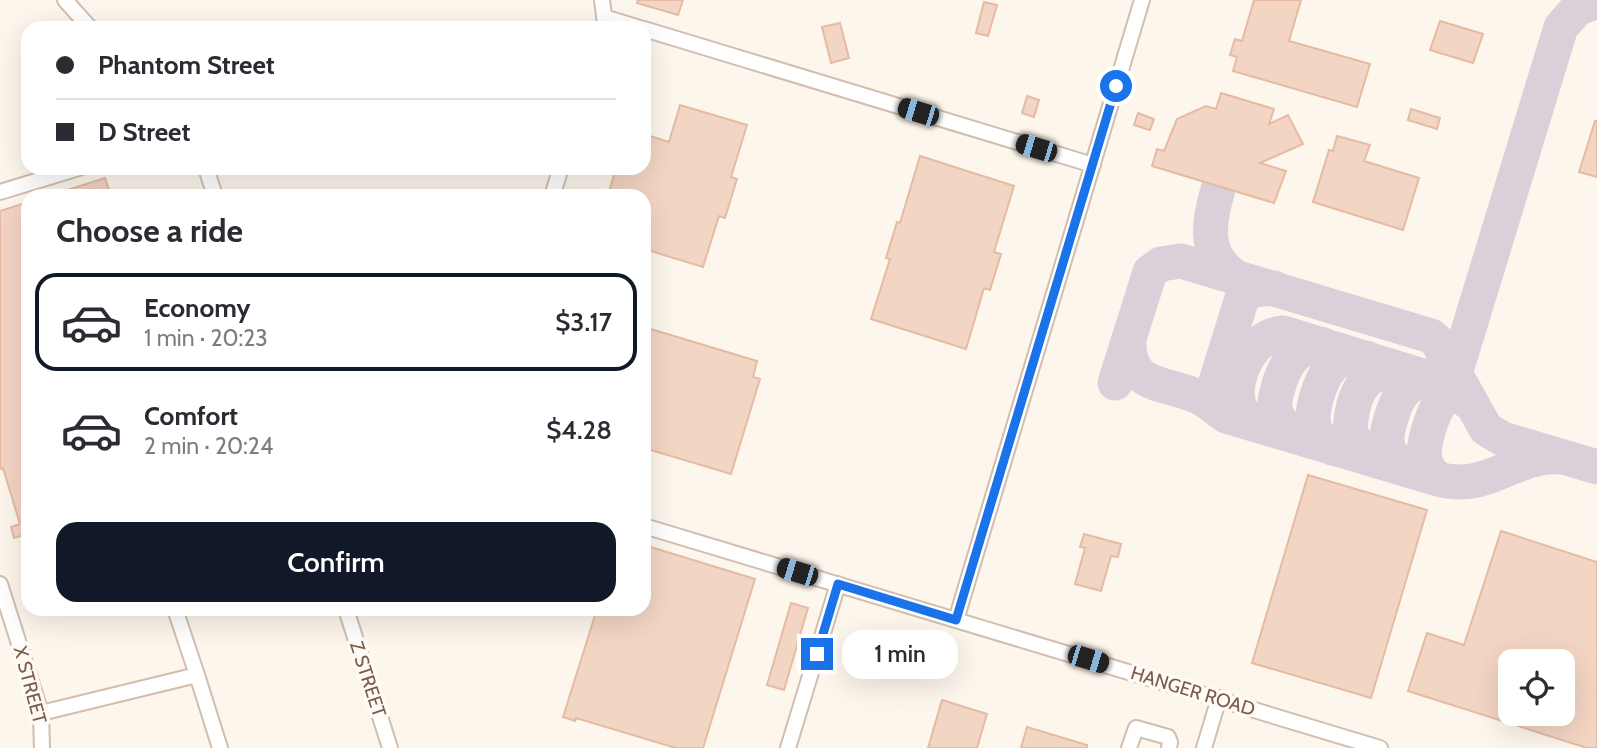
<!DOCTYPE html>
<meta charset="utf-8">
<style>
body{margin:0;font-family:Cabin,sans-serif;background:#f2f2f3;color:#2b2b33;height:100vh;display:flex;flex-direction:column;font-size:26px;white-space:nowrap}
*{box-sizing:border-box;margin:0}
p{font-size:23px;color:#7c7c81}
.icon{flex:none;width:38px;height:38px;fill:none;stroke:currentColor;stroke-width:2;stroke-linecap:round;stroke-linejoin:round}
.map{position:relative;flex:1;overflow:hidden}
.drawer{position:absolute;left:21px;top:189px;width:630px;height:427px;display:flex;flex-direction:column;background:#fff;border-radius:21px;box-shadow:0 7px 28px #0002}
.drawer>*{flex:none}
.guide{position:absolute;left:21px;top:21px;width:630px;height:154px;border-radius:21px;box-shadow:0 7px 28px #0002;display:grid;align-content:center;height:154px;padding:0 35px;background:#fff}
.buttons{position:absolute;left:1498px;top:649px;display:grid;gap:14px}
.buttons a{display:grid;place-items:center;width:77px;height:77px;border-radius:14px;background:#fff;box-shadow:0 7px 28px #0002;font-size:35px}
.end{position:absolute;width:32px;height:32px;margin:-16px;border:9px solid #1a73e8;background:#fff;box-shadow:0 0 0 4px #fff}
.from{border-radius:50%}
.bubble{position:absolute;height:49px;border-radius:21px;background:#fff;box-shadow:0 7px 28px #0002;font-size:23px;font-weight:600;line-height:49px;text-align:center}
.car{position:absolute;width:21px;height:42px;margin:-21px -10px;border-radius:9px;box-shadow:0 0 5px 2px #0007;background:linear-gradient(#222 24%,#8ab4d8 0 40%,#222 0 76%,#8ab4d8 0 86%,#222 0)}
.guide b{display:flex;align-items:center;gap:24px;height:66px;font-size:26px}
.guide b+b{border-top:2px solid #e1e1e2}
.guide i{width:18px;height:18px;background:#2b2b33}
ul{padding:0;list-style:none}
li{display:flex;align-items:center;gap:21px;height:98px;margin:0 14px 10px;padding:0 21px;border:4px solid transparent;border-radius:21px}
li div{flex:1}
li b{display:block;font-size:26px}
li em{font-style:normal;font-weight:600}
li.active{border-color:#111827}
li>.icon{width:63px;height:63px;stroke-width:1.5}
h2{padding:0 35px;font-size:32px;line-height:84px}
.primary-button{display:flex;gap:14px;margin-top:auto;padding:14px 35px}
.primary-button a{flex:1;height:80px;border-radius:21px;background:#111827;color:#fff;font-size:28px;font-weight:600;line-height:80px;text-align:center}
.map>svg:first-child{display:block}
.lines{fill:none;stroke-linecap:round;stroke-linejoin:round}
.taxiway{stroke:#dbcfda;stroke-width:35}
.building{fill:#f3d5c3;stroke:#e6bba3;stroke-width:2;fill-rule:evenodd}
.minor-casing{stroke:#d1beb0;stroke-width:18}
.minor{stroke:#fff;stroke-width:14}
.route{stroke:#1a73e8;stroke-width:9}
.labels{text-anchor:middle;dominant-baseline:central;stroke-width:7;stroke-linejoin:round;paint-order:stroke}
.street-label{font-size:19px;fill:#7a5c4d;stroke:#fffaf3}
</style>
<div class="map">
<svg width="1597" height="748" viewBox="0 0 1597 748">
<rect width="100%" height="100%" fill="#fdf6ec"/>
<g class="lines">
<path class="taxiway" d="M1219,186c-10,33 -18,70 17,91
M1129,338c-2,52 35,43 70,59 10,5 18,13 27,19l212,63c50,14 76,-25 121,-22
M1455,374l106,-347 16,-18 20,-8
M1115,383l35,-111 11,-8 20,-3 250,75 6,5 49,88 17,10 94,28
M1214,388l28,-90 11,-8 21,-2
M1257,425c-8,-5 -15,-11 -18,-20 -8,-27 13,-70 44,-72l159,49 18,7 6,6
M1294,436c-7,-7 -17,-16 -19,-27 -1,-7 1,-14 3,-21 7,-25 16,-39 43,-44
M1332,448c-5,-5 -12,-10 -16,-16 -5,-11 -3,-22 0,-33 8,-28 18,-45 50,-41
M1371,459l-11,-9 -10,-19c2,-35 12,-61 50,-62
M1404,469c-8,-8 -16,-16 -17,-28 -1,-9 3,-18 5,-26 7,-23 18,-35 42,-35
M1438,479c-6,-5 -11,-11 -13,-19 -4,-12 8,-50 17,-59 4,-5 9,-6 15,-7l14,10"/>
</g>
<path class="building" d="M638,0h45l-5,15 -41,-12z
M1254,0h47l-12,41 81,23 -13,43 -124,-36 4,-14 -7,-2 5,-16 7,2z
M984,2l13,3 -9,31 -12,-3z
M1440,21l43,13 -10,29 -43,-13z
M840,23l9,35 -18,5 -9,-36z
M1221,93l53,16 -5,15 19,-9 15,29 -43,19 26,8 -12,32 -122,-37 5,-17 7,2 13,-32 29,-13 10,3z
M1027,96l12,4 -5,17 -12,-4z
M680,105l67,20 -16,52 6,2 -12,39 -6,-2 -16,51 -59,-18v-28l3,-9 -3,-1v-15h-36l8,-28h28v-34l25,8z
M1411,109l29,9 -3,11 -29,-9z
M1138,113l16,6 -4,11 -16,-5z
M1595,121h2v56l-18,-5z
M1337,136l33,9 -6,16 55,17 -16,52 -90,-28 16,-52 4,1z
M920,156l94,30 -20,66 7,2 -11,36 -6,-2 -18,61 -95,-30 19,-60 -4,-1 11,-36 3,1z
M105,178l6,18h-56v-2z
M28,202v338h-2l-2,-5 -10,3 -3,-11 9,-3 -17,-56 -3,1v-258z
M644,327l113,34 -4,16 7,2 -29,95 -87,-26z
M1308,475l119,35 -56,188 -119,-35z
M1501,531l96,31v186h-10l-179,-57 19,-58 37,12zM1510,662h53v52h-53z
M1084,534l37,10 -3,13 -7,-1 -10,35 -26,-7 10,-36 -5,-1z
M644,545l111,34 -52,169h-27l-100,-30 -1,3 -12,-4 34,-108h47z
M791,603l17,5 -24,82 -17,-5z
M942,700l45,14 -10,34h-49z
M1027,727l60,18v3h-66z"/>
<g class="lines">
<defs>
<path id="minor" d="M65,0l25,28
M602,0l3,23 -2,5
M604,17l36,11
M644,29l449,136
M206,168l9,28
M0,192l79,-24
M552,196l9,-28
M644,526l736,222
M0,584l41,129 1,35
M175,609l22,66
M346,609l44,139
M956,620l186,-620
M41,713l156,-38 23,73
M788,748l50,-164
M1129,748l7,-20 32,9 2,5 -1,6
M1204,748l15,-50"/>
</defs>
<use href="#minor" class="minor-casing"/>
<use href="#minor" class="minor"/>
</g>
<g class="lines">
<path class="route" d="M817,654l21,-70 118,36 160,-534"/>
</g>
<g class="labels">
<g class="street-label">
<text transform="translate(368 679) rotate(72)">Z STREET</text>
<text transform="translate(30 685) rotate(75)">X STREET</text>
<text transform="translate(1193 691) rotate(17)">HANGER ROAD</text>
</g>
</g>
</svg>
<div class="buttons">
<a><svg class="icon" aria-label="locate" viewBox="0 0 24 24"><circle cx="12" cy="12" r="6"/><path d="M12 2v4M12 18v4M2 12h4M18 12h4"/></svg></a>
</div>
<i class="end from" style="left:1116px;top:86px"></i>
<i class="end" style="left:817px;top:654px"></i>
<div class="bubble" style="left:842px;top:630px;width:116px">1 min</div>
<i class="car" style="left:918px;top:112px;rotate:287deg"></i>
<i class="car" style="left:1036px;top:148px;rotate:287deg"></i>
<i class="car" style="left:797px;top:572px;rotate:287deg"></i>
<i class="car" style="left:1088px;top:659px;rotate:107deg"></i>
<div class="guide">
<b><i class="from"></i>Phantom Street</b>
<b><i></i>D Street</b>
</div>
<section class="drawer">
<h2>Choose a ride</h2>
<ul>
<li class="active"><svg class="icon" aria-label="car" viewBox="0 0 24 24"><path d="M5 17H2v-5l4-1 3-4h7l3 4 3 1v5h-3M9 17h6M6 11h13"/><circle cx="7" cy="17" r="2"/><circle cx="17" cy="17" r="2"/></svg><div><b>Economy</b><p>1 min · 20:23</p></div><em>$3.17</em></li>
<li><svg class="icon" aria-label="car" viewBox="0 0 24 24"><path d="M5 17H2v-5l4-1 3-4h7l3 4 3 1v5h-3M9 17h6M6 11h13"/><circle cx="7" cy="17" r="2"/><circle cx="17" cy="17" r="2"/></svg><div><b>Comfort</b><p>2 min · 20:24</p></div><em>$4.28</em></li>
</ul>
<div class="primary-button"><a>Confirm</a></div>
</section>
</div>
